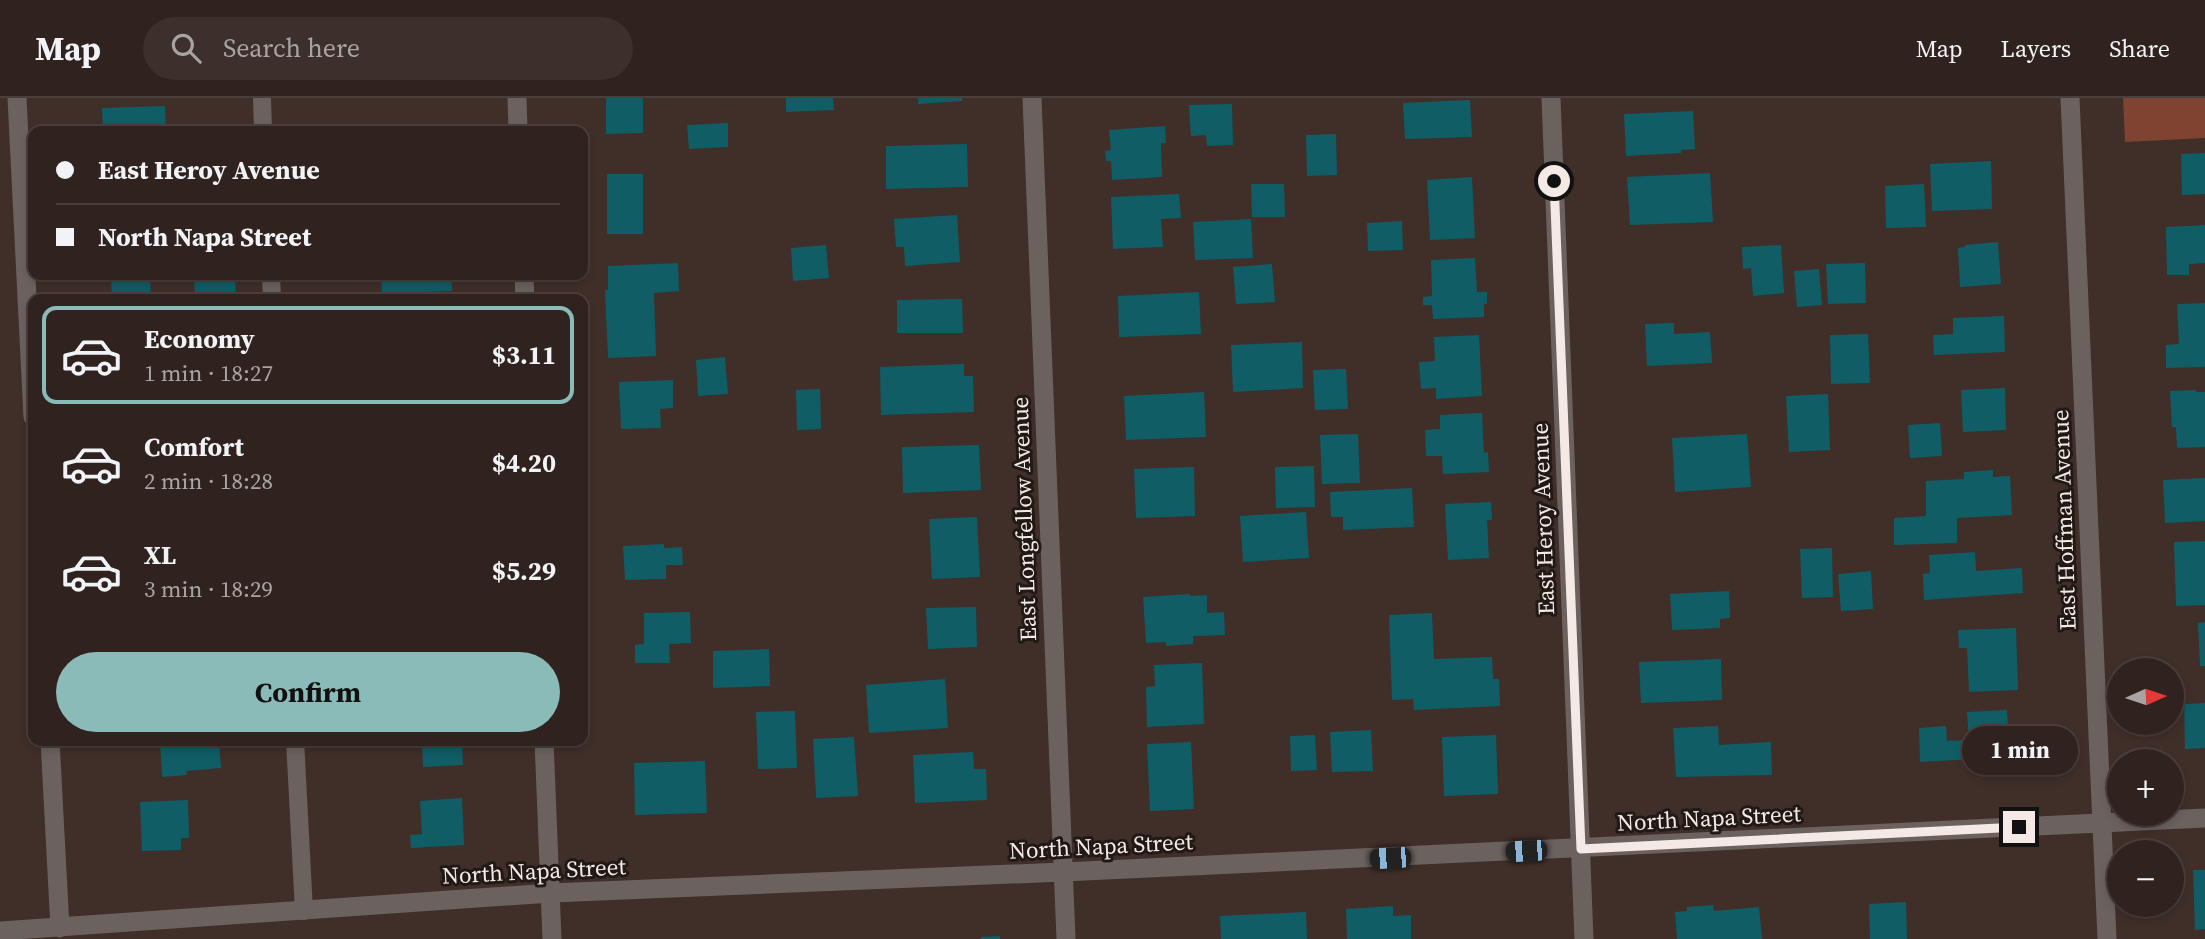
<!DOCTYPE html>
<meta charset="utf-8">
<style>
body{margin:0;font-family:"Source Serif 4",serif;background:#3c2f2c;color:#f1f3f6;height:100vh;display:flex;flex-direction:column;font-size:26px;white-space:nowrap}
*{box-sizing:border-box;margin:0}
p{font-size:23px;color:#a8a4a4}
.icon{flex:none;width:38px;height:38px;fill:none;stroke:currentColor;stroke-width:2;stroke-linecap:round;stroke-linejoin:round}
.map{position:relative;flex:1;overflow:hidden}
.panel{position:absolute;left:28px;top:196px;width:560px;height:452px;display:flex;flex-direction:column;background:#30221f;border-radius:14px;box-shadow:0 4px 10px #0003,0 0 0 2px #4b3f3d}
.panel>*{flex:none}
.hud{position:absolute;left:28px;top:28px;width:560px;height:154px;border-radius:14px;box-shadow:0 4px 10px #0003,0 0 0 2px #4b3f3d;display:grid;align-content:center;height:154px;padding:0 28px;background:#30221f}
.needle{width:46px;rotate:87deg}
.tools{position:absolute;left:2107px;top:560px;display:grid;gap:14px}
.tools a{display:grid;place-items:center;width:77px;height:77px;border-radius:50%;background:#30221f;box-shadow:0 4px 10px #0003,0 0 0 2px #4b3f3d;font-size:35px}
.end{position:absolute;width:32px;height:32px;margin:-16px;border:9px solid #f4e9e5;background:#111;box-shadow:0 0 0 4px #111}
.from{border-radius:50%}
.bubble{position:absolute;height:49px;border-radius:24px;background:#30221f;box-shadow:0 4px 10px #0003,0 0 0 2px #4b3f3d;font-size:23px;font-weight:700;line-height:49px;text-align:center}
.car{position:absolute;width:21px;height:42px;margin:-21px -10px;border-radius:9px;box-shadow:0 0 5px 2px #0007;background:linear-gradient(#222 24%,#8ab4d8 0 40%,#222 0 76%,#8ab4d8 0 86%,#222 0)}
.hud b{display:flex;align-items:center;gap:24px;height:66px;font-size:26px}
.hud b+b{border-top:2px solid #4b3f3d}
.hud i{width:18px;height:18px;background:#f1f3f6}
ul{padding:12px 0 0;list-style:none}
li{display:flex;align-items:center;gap:21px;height:98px;margin:0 14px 10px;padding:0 14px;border:4px solid transparent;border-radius:14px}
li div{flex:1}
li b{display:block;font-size:26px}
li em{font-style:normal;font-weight:700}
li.on{border-color:#8bbbb9}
li>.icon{width:63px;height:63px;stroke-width:1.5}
.action{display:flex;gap:14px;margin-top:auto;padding:14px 28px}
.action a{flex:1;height:80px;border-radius:42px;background:#8bbbb9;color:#111;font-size:28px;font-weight:700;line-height:80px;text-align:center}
header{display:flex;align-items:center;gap:42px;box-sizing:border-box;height:98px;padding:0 35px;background:#30221f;border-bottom:2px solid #4b3f3d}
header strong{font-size:33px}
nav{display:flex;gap:38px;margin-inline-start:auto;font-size:24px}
.search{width:490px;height:63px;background:#3c2f2c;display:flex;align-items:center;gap:18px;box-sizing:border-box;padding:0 24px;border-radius:38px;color:#a8a4a4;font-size:26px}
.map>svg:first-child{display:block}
.green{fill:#7e4331}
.building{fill:#105d66}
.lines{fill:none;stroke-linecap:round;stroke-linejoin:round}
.service{stroke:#6b6260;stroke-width:18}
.minor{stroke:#6b6260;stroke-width:19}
.route{stroke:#f4e9e5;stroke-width:9}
.labels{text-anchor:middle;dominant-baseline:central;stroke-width:6;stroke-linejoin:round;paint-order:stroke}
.street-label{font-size:23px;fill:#f4e9e5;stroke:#211916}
</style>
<header>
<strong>Map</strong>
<div class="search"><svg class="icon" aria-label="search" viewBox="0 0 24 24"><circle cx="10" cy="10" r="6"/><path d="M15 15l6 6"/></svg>Search here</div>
<nav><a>Map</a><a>Layers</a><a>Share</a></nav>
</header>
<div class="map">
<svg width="2205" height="841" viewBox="0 0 2205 841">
<rect width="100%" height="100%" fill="#402e29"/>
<path class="green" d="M2123,0h82v40l-80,4z"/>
<path class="building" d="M606,0h37v35l-37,1z
M786,0h47l1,12 -48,2z
M918,0h44v3l-44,3z
M1470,2l2,37 -67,2 -2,-36z
M1232,6l1,41 -26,1 -1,-11 -15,1 -2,-31z
M165,8l1,25h-63l-1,-23z
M1693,13l2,38 -14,1v3l-55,3 -2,-42z
M728,25v24l-39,2 -2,-24z
M1165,28l1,17h-5l1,34 -50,3 -1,-19h-5l-1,-10 6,-1 -2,-20z
M1336,36l1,41 -30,1 -1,-41z
M967,46l1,43 -82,2v-43z
M2205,55v41l-23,1 -1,-41z
M1991,63l1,48 -60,2 -2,-47z
M1710,75l3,49 -83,3 -3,-48z
M607,76h36v60h-36z
M1472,79l3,61 -45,2 -3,-60z
M1251,86h33l1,33h-33z
M1924,86l2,43 -40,1 -1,-42z
M1179,96l2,24 -20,1 2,28 -50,2 -2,-52z
M957,117l3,47 -55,4 -1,-19h-8l-2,-28z
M1251,121l2,39 -58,2 -2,-38z
M1402,123l1,29 -35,1 -1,-28z
M2205,127v38l-16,1v11h-22l-1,-48z
M1998,144l3,42 -41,3 -2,-39 7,-1v-2z
M826,147l3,33 -36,3 -2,-33z
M1781,147l3,48 -31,3 -2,-28 -8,1 -1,-22z
M1475,160l2,34h10v12h-3v13l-51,2 -1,-14h-9v-8l9,-1 -1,-36z
M678,165l1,28 -25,2 2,63 -48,2 -3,-68h3v-24z
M1865,165l1,40 -38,1 -2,-40z
M1272,166l3,38 -39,2 -3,-37z
M1819,171l3,36 -25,2 -3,-36z
M106,177h44l1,24h-39l-1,-18h-5z
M235,177l1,24h-41l-1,-23z
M381,177h70l1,16 -70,3z
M1199,194l2,42 -82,3 -1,-41z
M962,201l1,34h-66v-33z
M2205,205v64l-39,1v-23l13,-1 -2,-40z
M2004,218l1,36 -71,3 -1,-20 20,-1v-16z
M1674,225v11l36,-2 2,31 -65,3 -2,-42z
M1868,236l2,49 -39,1 -1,-49z
M1479,237l3,61 -46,3v-11l-15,1 -2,-27 16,-1 -1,-24z
M1302,244l1,46 -70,4 -2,-47z
M725,259l3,37 -30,2 -2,-36z
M964,266v12h9l1,36 -93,3 -1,-48z
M1346,271l2,40 -33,1 -2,-40z
M673,282v28l-13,1 1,19 -40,1 -2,-47z
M2005,290l1,42 -43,2 -2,-42z
M820,291l1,40 -24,1 -1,-40z
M2196,292v2h9v55l-28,1 -1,-21h-4l-2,-36z
M1204,294l2,45 -80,3 -2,-44z
M1828,296l2,56 -41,2 -3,-56z
M1482,315l2,40 4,-1 1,20 -46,2 -1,-18h-16l-1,-26 15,-1v-14z
M1940,325l2,33 -32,2 -2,-33z
M1358,336l2,49 -38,1 -2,-49z
M1747,336l4,53 -76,5 -3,-54z
M979,347l2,45 -78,3 -1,-46z
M1314,368l1,41 -39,1 -1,-41z
M1194,369l1,49 -59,2 -2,-49z
M1993,372v7l17,-1 2,39 -55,3v25l-63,2v-27l32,-2v-35l38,-2v-7z
M2205,380v43l-40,2 -2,-43z
M1412,390l2,39 -71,3v-13h-12l-1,-25z
M1491,404l1,18h-5l2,38 -41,2 -3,-56z
M1306,414l3,46 -66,4 -3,-46z
M977,419l3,60 -48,2 -3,-60z
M2205,443v64l-29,1 -2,-64z
M664,446v4l18,-1 1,18h-17v14l-41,1 -2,-34z
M1832,450l1,49 -31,1 -2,-49z
M1975,454l1,19 46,-3 1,25 -99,7 -1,-26 7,-1 -1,-18z
M1871,473l2,38 -32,2 -3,-37z
M1729,493l1,27 -10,1v9l-48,2 -2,-36z
M1190,496v2l17,-1v18l17,-1 1,23 -32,1v8l-27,2v-4l-20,1 -3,-46z
M976,509l1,40 -49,2 -2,-41z
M690,514l1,31 -22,1 1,19h-35v-18l9,-1v-31z
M1432,515l2,46 58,-2 1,22h6l1,27 -86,4 -1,-11 -21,1 -3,-85z
M2205,524v44h-5l-2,-43z
M2016,530l2,62 -49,2 -2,-44h-8l-1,-18z
M769,551l1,37 -57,2v-37z
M1721,561l1,41 -81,3 -2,-41z
M1202,565l2,61 -57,3 -1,-40 9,-1 -1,-21z
M945,581l3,49 -79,5 -3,-48z
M2205,605v45l-20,1 -1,-45z
M2007,612l3,47 -90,5 -1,-34 27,-2 1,15 22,-1 -2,-28z
M795,613l2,57 -39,1 -2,-57z
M1718,628l1,19 52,-3 1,33 -96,2 -3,-49z
M1371,632l2,41 -41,1 -2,-40z
M1315,637l2,35 -26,1 -1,-35z
M1496,637l2,59 -54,2 -2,-59z
M854,639l4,59 -42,2 -3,-59z
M160,642h59l2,28 -35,3 1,4 -25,2z
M422,642h40l1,25 -40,2z
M1191,644l3,67 -44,2 -3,-67z
M973,654l1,17h12l1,31 -72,3 -2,-48z
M705,663l2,52 -72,2 -1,-52z
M462,700l2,47 -53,3 -1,-13 12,-1 -2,-33z
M188,702l1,38h-8v12l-39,1 -2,-49z
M2193,772h12v59l-10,1z
M1906,804l1,37h-37l-1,-35z
M1713,807l1,6 45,-4 3,32h-85l-2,-27 12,-1v-4z
M1393,808v10l18,-1v24h-64l-1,-30z
M1306,814l1,27h-86l-1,-23z
M1000,838v3h-19v-2z"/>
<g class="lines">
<path class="service" d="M262,0l1,33
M271,177l1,24
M295,642l9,171"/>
<path class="minor" d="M17,0l16,319
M517,0l1,33
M1032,0l34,841
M1551,0l33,841
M2070,0l37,841
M524,177l1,24
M50,642l10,188
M544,642l8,199
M0,833l551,-38 512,-21 1142,-54"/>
</g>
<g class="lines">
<path class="route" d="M1554,83l27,668 438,-22"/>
</g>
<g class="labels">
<g class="street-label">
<text transform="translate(1024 421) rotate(-92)">East Longfellow Avenue</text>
<text transform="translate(1543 421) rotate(-92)">East Heroy Avenue</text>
<text transform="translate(2064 422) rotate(-92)">East Hoffman Avenue</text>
<text transform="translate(1709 720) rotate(-3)">North Napa Street</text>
<text transform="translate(1101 748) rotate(-3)">North Napa Street</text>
<text transform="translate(534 773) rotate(-3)">North Napa Street</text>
</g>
</g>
</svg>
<div class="tools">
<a><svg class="needle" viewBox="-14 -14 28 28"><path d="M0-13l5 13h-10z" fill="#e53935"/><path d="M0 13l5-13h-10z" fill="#a8a4a4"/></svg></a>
<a>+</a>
<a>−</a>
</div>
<i class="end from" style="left:1554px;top:83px"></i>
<i class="end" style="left:2019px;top:729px"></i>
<div class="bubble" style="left:1962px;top:628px;width:116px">1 min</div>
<i class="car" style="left:1526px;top:753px;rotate:267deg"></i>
<i class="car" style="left:1390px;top:760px;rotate:267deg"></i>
<div class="hud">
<b><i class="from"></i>East Heroy Avenue</b>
<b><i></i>North Napa Street</b>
</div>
<section class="panel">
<ul>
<li class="on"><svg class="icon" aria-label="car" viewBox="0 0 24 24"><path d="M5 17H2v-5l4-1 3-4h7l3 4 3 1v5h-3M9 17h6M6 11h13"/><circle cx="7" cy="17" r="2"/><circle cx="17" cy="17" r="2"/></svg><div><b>Economy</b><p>1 min · 18:27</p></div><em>$3.11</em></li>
<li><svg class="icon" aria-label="car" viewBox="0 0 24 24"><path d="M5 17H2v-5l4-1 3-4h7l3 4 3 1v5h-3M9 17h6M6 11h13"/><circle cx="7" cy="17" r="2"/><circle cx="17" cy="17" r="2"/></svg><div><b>Comfort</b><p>2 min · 18:28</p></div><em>$4.20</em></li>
<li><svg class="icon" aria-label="car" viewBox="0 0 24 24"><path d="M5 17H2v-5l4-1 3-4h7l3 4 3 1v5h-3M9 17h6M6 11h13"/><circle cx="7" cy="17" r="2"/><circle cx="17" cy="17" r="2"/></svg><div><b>XL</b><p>3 min · 18:29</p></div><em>$5.29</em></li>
</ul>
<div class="action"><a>Confirm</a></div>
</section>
</div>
